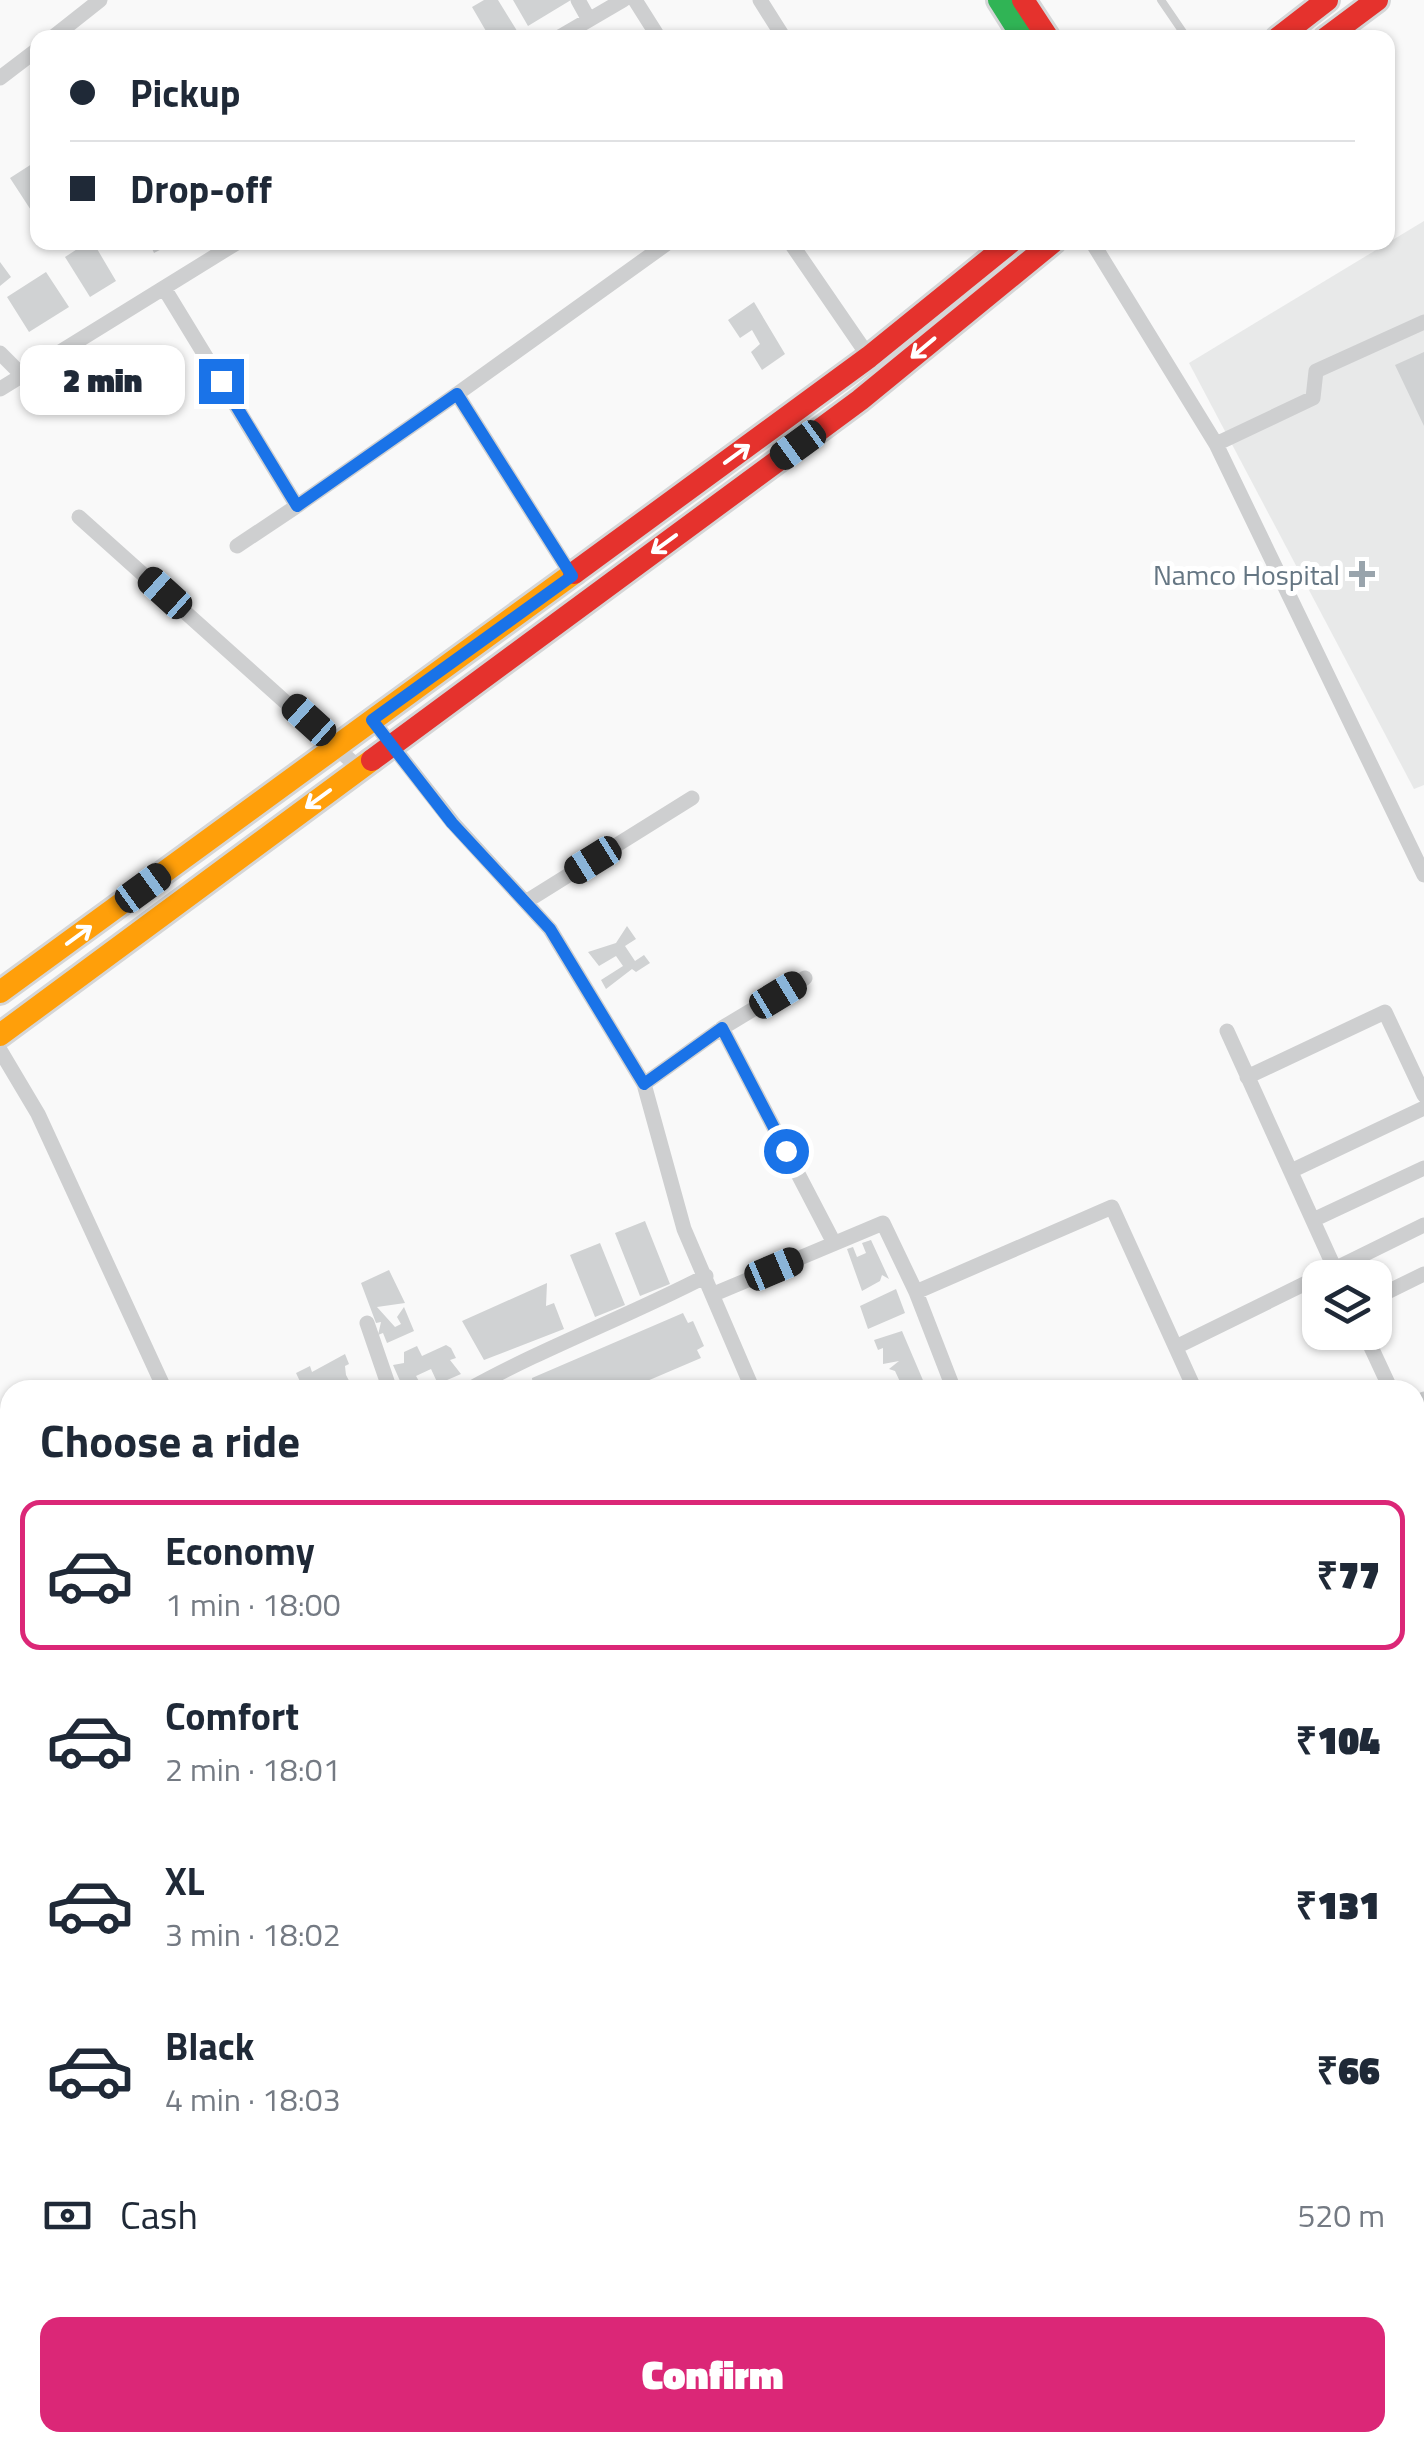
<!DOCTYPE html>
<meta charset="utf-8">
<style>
body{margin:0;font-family:"Titillium Web",sans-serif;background:#f2f2f3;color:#1f2937;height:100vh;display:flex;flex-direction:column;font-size:38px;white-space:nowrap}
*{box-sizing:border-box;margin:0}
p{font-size:32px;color:#747a83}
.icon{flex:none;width:55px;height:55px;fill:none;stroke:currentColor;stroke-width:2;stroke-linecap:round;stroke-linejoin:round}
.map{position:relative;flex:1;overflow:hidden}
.side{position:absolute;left:0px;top:1380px;width:1425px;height:1072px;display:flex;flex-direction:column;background:#fff;border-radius:30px 30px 0 0;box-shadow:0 2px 8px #0004}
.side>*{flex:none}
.banner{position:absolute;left:30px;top:30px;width:1365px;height:220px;border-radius:20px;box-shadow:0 2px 8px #0004;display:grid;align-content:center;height:220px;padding:0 40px;background:#fff}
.controls{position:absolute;left:1302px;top:1260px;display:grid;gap:20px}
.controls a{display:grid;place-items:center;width:90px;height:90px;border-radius:20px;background:#fff;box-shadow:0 2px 8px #0004;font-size:50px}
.end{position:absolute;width:45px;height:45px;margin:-22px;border:12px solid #1a73e8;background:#fff;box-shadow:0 0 0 5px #fff}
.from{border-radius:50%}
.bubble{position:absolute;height:70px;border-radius:20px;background:#fff;box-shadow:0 2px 8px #0004;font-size:32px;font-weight:800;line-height:70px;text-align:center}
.car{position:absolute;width:30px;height:60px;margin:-30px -15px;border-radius:12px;box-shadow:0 0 8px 2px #0007;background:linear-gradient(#222 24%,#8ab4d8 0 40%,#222 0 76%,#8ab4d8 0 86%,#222 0)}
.banner b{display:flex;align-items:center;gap:35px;height:95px;font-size:38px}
.banner b+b{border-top:2px solid #e0e1e3}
.banner i{width:25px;height:25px;background:#1f2937}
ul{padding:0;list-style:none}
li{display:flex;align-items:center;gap:30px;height:150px;margin:0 20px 15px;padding:0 20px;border:5px solid transparent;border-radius:20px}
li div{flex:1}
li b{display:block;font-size:38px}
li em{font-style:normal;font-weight:800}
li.selected{border-color:#db2777}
li>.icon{width:90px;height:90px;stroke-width:1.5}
h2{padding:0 40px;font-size:45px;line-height:120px}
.pay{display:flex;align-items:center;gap:25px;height:110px;padding:0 40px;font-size:38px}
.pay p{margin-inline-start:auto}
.cta{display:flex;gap:20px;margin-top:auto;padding:20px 40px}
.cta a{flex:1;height:115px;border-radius:20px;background:#db2777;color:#fff;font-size:40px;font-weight:800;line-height:115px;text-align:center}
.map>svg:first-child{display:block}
.built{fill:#e8e9e9}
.green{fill:#e8ebe6}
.building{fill:#d0d2d3}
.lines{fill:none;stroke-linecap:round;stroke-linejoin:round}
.fast-casing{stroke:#d5d6d7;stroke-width:28}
.slow-casing{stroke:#d5d6d7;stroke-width:28}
.jam-casing{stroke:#d5d6d7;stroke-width:28}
.lane{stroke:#cecfd0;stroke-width:8}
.street{stroke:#cecfd0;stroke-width:15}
.fast{stroke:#30b455;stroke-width:22}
.slow{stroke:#ff9f0a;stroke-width:22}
.jam{stroke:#e5322d;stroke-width:22}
.oneway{stroke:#fff}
.route{stroke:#1a73e8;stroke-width:12}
.poi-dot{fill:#99a4ac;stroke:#fff;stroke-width:4}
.labels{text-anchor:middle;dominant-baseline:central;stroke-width:10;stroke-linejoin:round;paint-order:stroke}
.poi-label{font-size:28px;fill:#657683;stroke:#fff;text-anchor:end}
</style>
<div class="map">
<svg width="1424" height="2452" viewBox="0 0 1424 2452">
<rect width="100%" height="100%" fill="#f9f9f9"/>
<path class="built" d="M1424,221v564l-10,4 -225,-426z"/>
<path class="green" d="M5,2324l5,13v105l44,1 3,9h-57v-127z"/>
<path class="building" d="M484,0h14l21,34 -29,4 -18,-31z
M513,0h58l-43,26z
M38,160v61l-28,-43z
M88,242h5l23,39 -26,16 -25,-40z
M149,242h26l-21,11z
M0,262l11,15 -11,9z
M46,272l23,35 -40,25 -22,-35z
M754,302l31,52 -23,16 -11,-18 9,-8 -8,-14 -12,8 -12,-18z
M1424,352v74l-29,-61z
M627,926l9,13 -11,7 10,15 9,-6 6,8 -14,9 -4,-3 -26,20 -5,-9 22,-14 -7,-10 -17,10 -11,-14 28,-9z
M645,1221l25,63 -30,12 -25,-63z
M871,1240l18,39 -7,-4 -2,6 -18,10 -15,-42 6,-2 4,10 9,-4 -4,-10z
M600,1243l25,62 -30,12 -25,-62z
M389,1270l16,33 -28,4 18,20 6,-3 -4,-7 7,-10 10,24 -27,12 -4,-10 -5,2 3,-13 -5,1 -15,-40z
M547,1283l-1,23 8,-3 10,26 -80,31 -22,-39z
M896,1289l9,24 -37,16 -8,-23z
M683,1313l5,10 5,-2 11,25 -7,4 4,8 -75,32h-93l-1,-12z
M902,1331l23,54 -3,2 6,3h-35l9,-4 -7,-15 -6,-2 10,-8 -16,3v-16l-5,2 -4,-10z
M446,1345l5,3 5,10 -6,2 11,14 -23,10 -7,-15 -15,7 8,14h-20l-11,-25 11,-2v-11l13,-6 5,10z
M345,1354l4,10 -4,2 1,9 8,15h-50l-8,-17 14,-7 2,6z"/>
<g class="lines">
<defs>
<path id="fast" d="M999,0l24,38"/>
<path id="slow" d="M0,992l574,-419
M0,1035l372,-275"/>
<path id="jam" d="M1023,0l25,38
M1278,38l49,-38
M1326,38l51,-38
M574,573l295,-216 142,-115
M372,760l488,-360 193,-158"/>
</defs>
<use href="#fast" class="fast-casing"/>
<use href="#slow" class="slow-casing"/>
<use href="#jam" class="jam-casing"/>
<path class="lane" d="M1161,0l26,38"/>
<path class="street" d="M578,0l10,18
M635,0l24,38
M760,0l24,38
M52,38l48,-38
M558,38l65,-38
M0,78l38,-29
M790,242l79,115
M1092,242l124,202 208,431
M164,288l133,218 -60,40
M0,353l22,22
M0,389l238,-147
M1216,444l97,-46 3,-27 108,-49
M297,506l160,-112
M79,517l280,251
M572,576l-115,-182 212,-152
M372,720l81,103 97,106 94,155 40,145 69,161
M527,901l165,-103
M722,1028l112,215
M1227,1031l112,247
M0,1050l38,64 127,276
M1247,1077l138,-65 39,83
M644,1084l78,-56 83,-50
M1291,1171l133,-63
M1313,1220l111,-52
M714,1294l169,-71 33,69
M1375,1298l49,-24
M367,1323l23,67
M1364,1332l27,58
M1176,1347l248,-122
M468,1390c77,-43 159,-73 238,-114
M954,1390l-38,-98 196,-85 83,183
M1415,1403l9,-4
M1415,1443l9,20
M1415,1709l9,21
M1415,1792l9,-5
M0,1817l10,17
M0,2094l10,25
M1415,2114l9,-5
M1415,2212l9,20
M134,2442l3,10
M276,2442l4,10
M519,2442l4,10
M747,2442l4,10
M1197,2442l4,10
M1375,2442l4,10"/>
<use href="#fast" class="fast"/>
<use href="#slow" class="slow"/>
<use href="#jam" class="jam"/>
</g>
<defs><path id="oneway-shaft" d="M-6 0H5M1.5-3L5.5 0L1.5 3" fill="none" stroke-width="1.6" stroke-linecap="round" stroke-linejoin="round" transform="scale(2.5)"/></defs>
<g class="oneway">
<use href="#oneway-shaft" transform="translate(923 348) rotate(140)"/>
<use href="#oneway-shaft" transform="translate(737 454) rotate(-36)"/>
<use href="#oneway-shaft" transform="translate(664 544) rotate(144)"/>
<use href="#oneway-shaft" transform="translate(318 799) rotate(144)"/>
<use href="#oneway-shaft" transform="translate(79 935) rotate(-36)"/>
</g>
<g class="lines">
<path class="route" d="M221,381l76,125 160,-112 115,182 -200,144 80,103 98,106 94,155 78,-56 64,123"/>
</g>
<path class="poi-dot" d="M1357 559h10v10h10v10h-10v10h-10v-10h-10v-10h10z"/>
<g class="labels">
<g class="poi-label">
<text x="1340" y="574">Namco Hospital</text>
</g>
</g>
</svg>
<div class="controls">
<a><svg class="icon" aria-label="layers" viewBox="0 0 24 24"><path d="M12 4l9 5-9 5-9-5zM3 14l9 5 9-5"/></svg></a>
</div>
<i class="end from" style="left:786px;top:1151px"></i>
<i class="end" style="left:221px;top:381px"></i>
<div class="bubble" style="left:20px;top:345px;width:165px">2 min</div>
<i class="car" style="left:798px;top:445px;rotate:234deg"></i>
<i class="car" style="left:165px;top:593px;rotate:312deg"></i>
<i class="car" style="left:309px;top:720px;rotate:312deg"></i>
<i class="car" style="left:593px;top:860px;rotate:238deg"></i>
<i class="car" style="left:143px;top:888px;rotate:54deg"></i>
<i class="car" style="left:778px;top:995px;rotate:59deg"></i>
<i class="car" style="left:774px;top:1269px;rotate:67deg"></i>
<div class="banner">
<b><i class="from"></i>Pickup</b>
<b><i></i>Drop-off</b>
</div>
<section class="side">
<h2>Choose a ride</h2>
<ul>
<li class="selected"><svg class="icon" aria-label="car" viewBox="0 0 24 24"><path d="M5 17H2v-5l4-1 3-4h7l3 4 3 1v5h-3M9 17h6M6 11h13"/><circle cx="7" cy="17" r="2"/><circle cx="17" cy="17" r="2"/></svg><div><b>Economy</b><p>1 min · 18:00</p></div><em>₹77</em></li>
<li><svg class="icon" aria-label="car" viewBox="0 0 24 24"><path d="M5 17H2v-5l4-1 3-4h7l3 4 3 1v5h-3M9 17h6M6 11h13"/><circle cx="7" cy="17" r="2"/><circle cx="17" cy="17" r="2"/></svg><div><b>Comfort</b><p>2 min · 18:01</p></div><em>₹104</em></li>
<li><svg class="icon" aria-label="car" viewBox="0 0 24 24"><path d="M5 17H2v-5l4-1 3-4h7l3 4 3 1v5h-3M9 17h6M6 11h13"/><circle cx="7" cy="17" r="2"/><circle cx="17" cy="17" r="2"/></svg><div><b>XL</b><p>3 min · 18:02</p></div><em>₹131</em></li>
<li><svg class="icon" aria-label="car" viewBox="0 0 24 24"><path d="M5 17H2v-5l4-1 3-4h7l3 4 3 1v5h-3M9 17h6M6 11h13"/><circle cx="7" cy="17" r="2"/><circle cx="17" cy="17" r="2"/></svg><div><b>Black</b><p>4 min · 18:03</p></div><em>₹66</em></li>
</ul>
<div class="pay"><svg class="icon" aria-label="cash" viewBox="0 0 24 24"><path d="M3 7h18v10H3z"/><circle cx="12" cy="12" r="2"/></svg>Cash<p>520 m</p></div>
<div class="cta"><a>Confirm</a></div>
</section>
</div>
